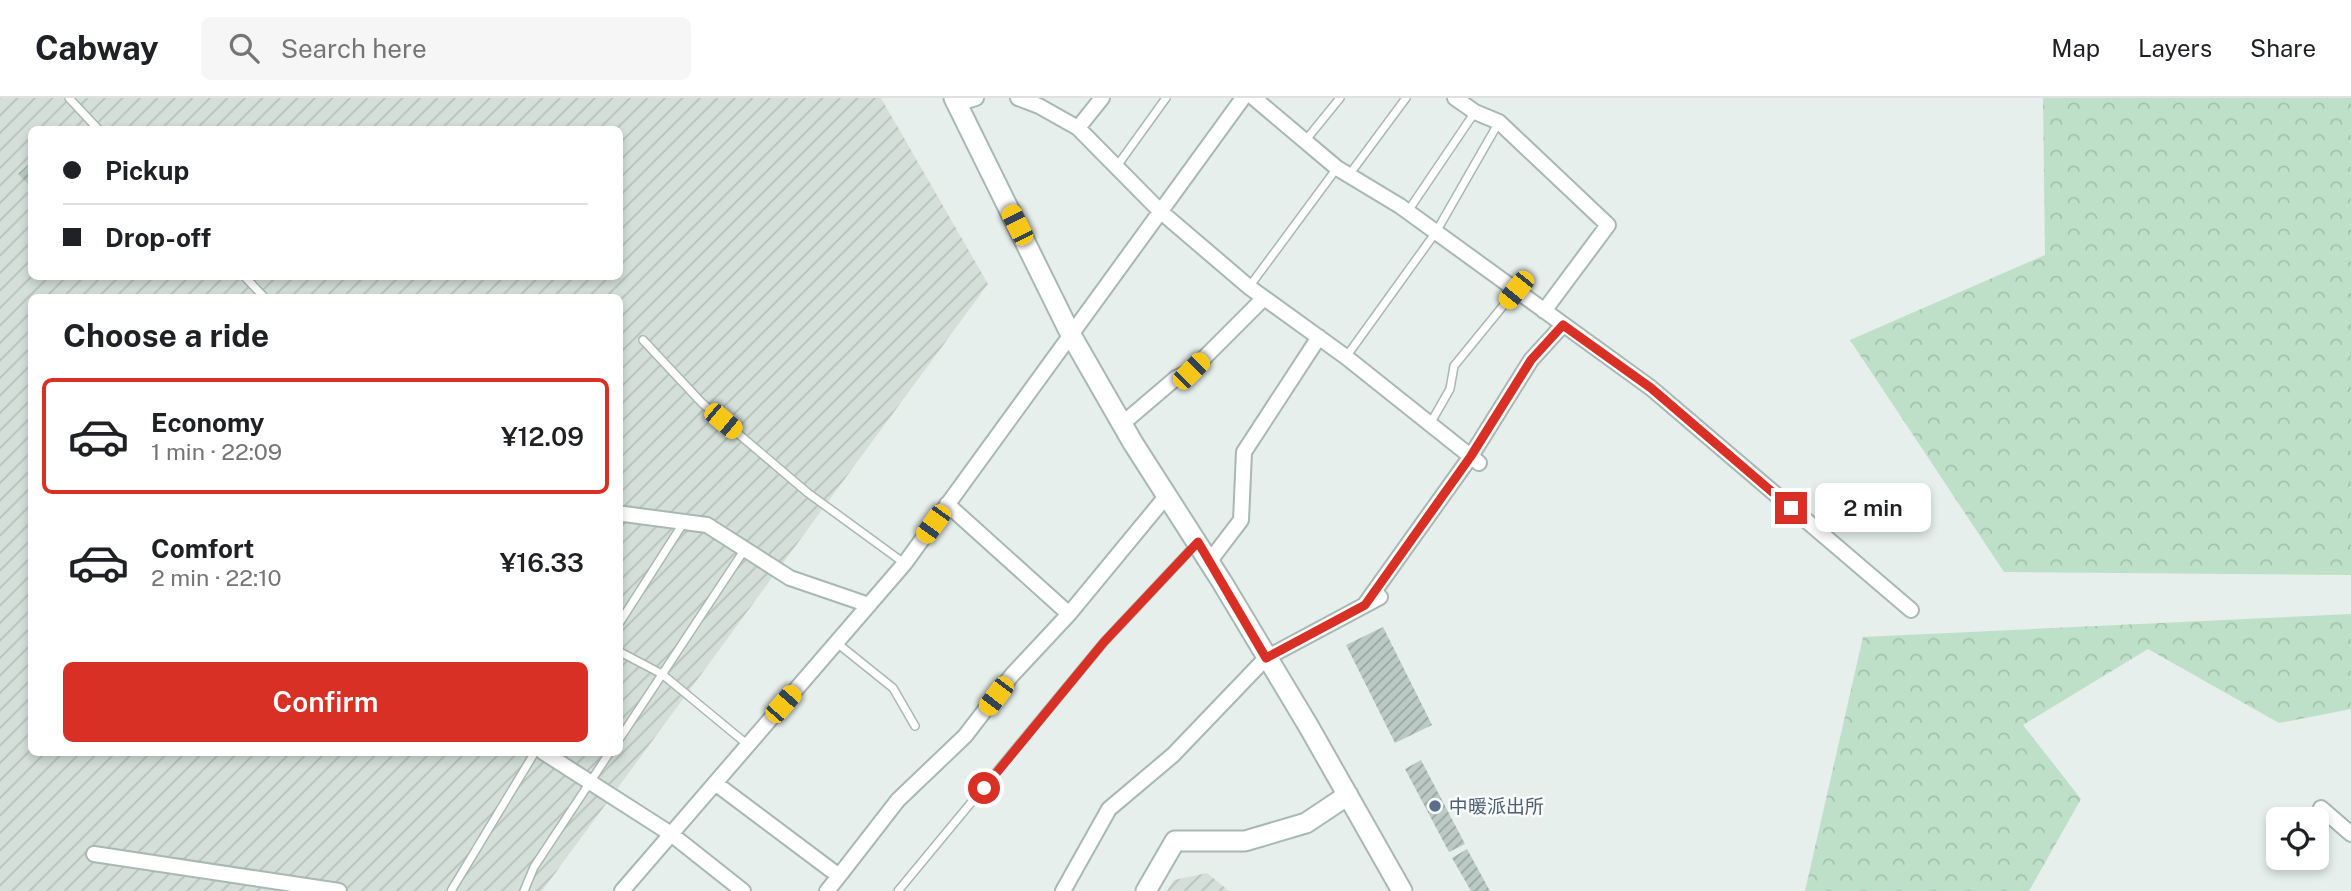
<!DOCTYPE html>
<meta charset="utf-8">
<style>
body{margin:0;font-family:"Public Sans","Noto Sans SC",sans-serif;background:#f6f6f6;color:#202124;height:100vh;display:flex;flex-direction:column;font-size:26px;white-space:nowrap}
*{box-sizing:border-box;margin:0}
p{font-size:23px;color:#757577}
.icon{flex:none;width:38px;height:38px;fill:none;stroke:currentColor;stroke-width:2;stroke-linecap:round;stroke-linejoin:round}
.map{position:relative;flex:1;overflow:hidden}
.panel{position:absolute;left:28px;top:196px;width:595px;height:462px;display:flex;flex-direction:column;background:#fff;border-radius:10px;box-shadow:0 4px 10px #0003}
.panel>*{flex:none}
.guide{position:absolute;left:28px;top:28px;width:595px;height:154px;border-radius:10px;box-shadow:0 4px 10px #0003;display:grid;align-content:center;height:154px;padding:0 35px;background:#fff}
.tools{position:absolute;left:2266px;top:709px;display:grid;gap:14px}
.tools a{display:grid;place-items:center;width:63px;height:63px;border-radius:10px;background:#fff;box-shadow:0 4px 10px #0003;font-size:35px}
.end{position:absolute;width:32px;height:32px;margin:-16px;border:9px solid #d93025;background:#fff;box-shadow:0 0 0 4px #fff}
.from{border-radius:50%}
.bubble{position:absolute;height:49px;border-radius:10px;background:#fff;box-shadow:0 4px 10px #0003;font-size:23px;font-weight:600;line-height:49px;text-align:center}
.car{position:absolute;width:21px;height:42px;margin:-21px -10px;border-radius:9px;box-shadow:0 0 5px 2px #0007;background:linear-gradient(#f5c518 24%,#345 0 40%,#f5c518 0 76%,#345 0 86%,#f5c518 0)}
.guide b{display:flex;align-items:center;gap:24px;height:66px;font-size:26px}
.guide b+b{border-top:2px solid #e0e0e0}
.guide i{width:18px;height:18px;background:#202124}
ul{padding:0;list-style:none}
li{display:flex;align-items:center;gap:21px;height:116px;margin:0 14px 10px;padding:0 21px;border:4px solid transparent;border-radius:10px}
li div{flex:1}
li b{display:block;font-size:26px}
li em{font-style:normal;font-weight:600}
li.current{border-color:#d93025}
li>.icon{width:63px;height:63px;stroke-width:1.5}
h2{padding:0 35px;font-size:32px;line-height:84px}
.cta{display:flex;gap:14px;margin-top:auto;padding:14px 35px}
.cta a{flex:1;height:80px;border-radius:10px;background:#d93025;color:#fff;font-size:28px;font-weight:600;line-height:80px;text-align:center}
header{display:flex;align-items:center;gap:42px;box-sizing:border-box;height:98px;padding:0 35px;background:#fff;border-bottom:2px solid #e0e0e0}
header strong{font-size:33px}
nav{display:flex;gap:38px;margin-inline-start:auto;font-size:24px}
.search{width:490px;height:63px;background:#f6f6f6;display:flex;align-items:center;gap:18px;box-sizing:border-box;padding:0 24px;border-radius:10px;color:#757577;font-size:26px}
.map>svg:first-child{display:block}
.industrial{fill:url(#industrial-furrows);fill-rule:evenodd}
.forest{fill:url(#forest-crowns)}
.building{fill:url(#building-hatch)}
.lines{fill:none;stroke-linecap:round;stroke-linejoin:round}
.service-casing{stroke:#a8b8b2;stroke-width:10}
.minor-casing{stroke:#a8b8b2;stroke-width:18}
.tertiary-casing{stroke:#a8b8b2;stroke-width:23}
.service{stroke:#fff;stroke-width:7}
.minor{stroke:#fff;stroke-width:14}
.tertiary{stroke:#fff;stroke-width:19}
.route{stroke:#d93025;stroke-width:9}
.service-dot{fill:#5c6f8a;stroke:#f7fbf9;stroke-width:2.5}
.labels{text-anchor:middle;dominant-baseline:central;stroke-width:5;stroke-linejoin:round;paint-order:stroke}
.service-label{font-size:19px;fill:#4e5e75;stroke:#f7fbf9;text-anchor:start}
</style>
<header>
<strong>Cabway</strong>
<div class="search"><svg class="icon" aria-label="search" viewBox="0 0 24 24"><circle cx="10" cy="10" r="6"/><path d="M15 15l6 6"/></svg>Search here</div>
<nav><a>Map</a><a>Layers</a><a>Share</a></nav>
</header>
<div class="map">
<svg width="2351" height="793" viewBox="0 0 2351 793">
<defs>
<pattern id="industrial-furrows" width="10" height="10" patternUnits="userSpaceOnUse" patternTransform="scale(1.75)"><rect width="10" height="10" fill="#d4dfda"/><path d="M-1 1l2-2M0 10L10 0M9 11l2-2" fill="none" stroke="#b6c1bc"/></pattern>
<pattern id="forest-crowns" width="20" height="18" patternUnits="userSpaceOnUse" patternTransform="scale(1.75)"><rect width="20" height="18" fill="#bfe0c8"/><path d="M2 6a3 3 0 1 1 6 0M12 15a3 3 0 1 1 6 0" fill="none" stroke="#a4c1ad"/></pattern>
<pattern id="building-hatch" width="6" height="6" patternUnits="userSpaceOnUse" patternTransform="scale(1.75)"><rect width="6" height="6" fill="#bbcac4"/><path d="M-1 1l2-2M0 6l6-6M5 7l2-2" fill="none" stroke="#98a6a0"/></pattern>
</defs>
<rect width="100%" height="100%" fill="#e6efeb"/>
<path class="industrial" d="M0,0h881l107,186 -446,607h-542zM32,32h588v146h-588zM32,200h588v454h-588z
M1207,775l22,18h-62l7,-11z"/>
<path class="forest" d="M2043,0h308v477l-347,-3 -154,-232 195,-85z
M2351,516v95l-72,14 -131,-74 -125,76 58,74 -52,92h-224l58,-254z"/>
<path class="building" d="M32,63v27l-14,-14z
M1383,529l49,98 -37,18 -49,-98z
M1421,662l44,84 -16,8 -44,-83z
M1467,751l23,42h-19l-19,-33z"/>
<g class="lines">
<defs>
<path id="service" d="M69,0l30,32
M1305,43l35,-43
M1117,68l49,-68
M1349,77l57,-77
M1408,113l67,-99
M244,178l21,22
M1249,189l88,-119
M643,242l59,63 106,90 96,70
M1346,259l90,-125 63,-110
M1430,326l20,-35 4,-23 62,-76
M620,524l64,-100
M837,545l56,45 22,38
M620,554l42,22 86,71
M620,640l125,-189
M451,793l84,-139
M524,793l10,-24 76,-115
M898,793l206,-249 91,-97"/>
<path id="minor" d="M1018,0l21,8 39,22 24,-30
M1254,0l83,70 63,38 251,182 260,222
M1455,0l20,14 24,10 109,103 -64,86
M957,6l19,-6
M1078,30l82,83 89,76 97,70 133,106
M1122,326l54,-46 15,-7 73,-73
M947,406l122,110 99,-120
M620,417l4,-1 83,11 83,53 79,27
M1209,464l32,-42 3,-68 75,-115
M1366,505l105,-147 60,-96 32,-35
M543,654l128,82 72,57
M715,685l124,93 -12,15
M2321,710l30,26
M94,756l245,37
M839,778l59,-76 67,-64 47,-61 57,-61
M622,793l283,-328 338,-465
M1063,793l46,-82 64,-54 93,-97 114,-61"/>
<path id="tertiary" d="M954,0l117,237 62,108 89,139 87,145 93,164
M1146,793l29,-50h70l61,-18 42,-28"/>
</defs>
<use href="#service" class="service-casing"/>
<use href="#minor" class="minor-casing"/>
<use href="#tertiary" class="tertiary-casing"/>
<use href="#service" class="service"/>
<use href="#minor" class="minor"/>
<use href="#tertiary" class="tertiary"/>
</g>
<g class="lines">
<path class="route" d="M984,690l120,-146 94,-100 68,116 99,-53 106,-149 60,-96 32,-35 88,63 140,120"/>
</g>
<circle class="service-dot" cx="1435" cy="708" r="7"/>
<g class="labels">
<g class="service-label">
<text x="1449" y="708">中暖派出所</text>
</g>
</g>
</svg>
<div class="tools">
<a><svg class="icon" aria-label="locate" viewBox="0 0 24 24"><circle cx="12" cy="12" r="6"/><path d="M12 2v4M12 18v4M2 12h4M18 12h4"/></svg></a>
</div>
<i class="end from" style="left:984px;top:690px"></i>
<i class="end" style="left:1791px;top:410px"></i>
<div class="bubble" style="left:1815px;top:385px;width:116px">2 min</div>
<i class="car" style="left:1017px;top:127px;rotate:333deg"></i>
<i class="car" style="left:1516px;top:192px;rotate:219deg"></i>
<i class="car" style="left:1191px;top:273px;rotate:45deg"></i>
<i class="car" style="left:723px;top:323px;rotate:130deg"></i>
<i class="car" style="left:933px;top:426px;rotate:216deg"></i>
<i class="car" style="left:996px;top:598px;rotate:217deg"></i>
<i class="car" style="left:783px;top:606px;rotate:41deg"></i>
<div class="guide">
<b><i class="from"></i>Pickup</b>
<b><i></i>Drop-off</b>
</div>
<section class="panel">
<h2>Choose a ride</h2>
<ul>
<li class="current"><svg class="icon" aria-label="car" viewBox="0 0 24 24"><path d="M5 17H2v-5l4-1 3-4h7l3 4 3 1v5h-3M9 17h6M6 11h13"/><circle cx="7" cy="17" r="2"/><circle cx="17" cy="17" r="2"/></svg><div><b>Economy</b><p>1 min · 22:09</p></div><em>¥12.09</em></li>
<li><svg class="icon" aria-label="car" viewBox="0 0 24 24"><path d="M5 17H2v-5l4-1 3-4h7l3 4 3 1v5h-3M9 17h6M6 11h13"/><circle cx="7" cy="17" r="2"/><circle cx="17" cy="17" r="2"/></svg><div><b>Comfort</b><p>2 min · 22:10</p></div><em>¥16.33</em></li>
</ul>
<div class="cta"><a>Confirm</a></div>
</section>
</div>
